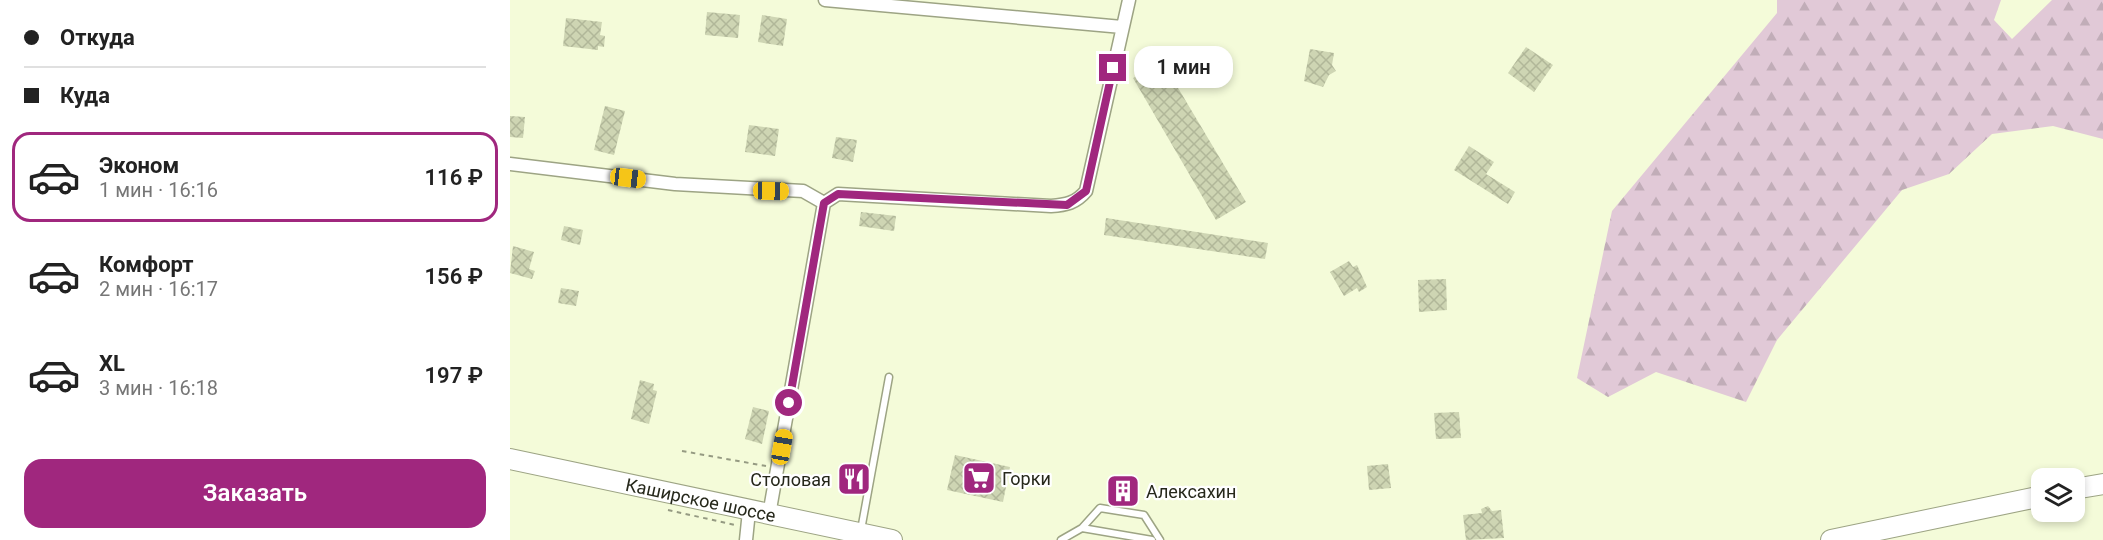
<!DOCTYPE html>
<html lang="ru">
<meta charset="utf-8">
<style>
body{margin:0;font-family:Roboto,sans-serif;background:#f2f2f2;color:#222;height:100vh;display:flex;flex-direction:column;font-size:22px;white-space:nowrap}
*{box-sizing:border-box;margin:0}
p{font-size:20px;color:#767676}
.icon{flex:none;width:33px;height:33px;fill:none;stroke:currentColor;stroke-width:2;stroke-linecap:round;stroke-linejoin:round}
.map{position:relative;flex:1;overflow:hidden}
.panel{display:flex;flex-direction:column;background:#fff;width:510px}
.panel>*{flex:none}
.top-card{display:grid;align-content:center;height:132px;padding:0 24px;background:#fff}
.fabs{position:absolute;left:1521px;top:468px;display:grid;gap:12px}
.fabs a{display:grid;place-items:center;width:54px;height:54px;border-radius:12px;background:#fff;box-shadow:0 3px 9px #0003;font-size:30px}
.end{position:absolute;width:27px;height:27px;margin:-14px;border:8px solid #a0277e;background:#fff;box-shadow:0 0 0 3px #fff}
.from{border-radius:50%}
.bubble{position:absolute;height:42px;border-radius:18px;background:#fff;box-shadow:0 3px 9px #0003;font-size:20px;font-weight:600;line-height:42px;text-align:center}
.car{position:absolute;width:18px;height:36px;margin:-18px -9px;border-radius:8px;box-shadow:0 0 4px 2px #0007;background:linear-gradient(#f5c518 24%,#345 0 40%,#f5c518 0 76%,#345 0 86%,#f5c518 0)}
.top-card b{display:flex;align-items:center;gap:21px;height:57px;font-size:22px}
.top-card b+b{border-top:2px solid #e0e0e0}
.top-card i{width:15px;height:15px;background:#222}
ul{padding:0;list-style:none}
li{display:flex;align-items:center;gap:18px;height:90px;margin:0 12px 9px;padding:0 12px;border:3px solid transparent;border-radius:18px}
li div{flex:1}
li b{display:block;font-size:22px}
li em{font-style:normal;font-weight:600}
li.current{border-color:#a0277e}
li>.icon{width:54px;height:54px;stroke-width:1.5}
.primary-button{display:flex;gap:12px;margin-top:auto;padding:12px 24px}
.primary-button a{flex:1;height:69px;border-radius:18px;background:#a0277e;color:#fff;font-size:24px;font-weight:600;line-height:69px;text-align:center}
main{display:flex;flex:1;min-height:0}
.map>svg:first-child{display:block}
.forest{fill:url(#forest-firs)}
.building{fill:url(#building-cross-hatch)}
.lines{fill:none;stroke-linecap:round;stroke-linejoin:round}
.service-casing{stroke:#9da484;stroke-width:9}
.minor-casing{stroke:#9da484;stroke-width:15}
.primary-casing{stroke:#9da484;stroke-width:22}
.path{stroke:#959a82;stroke-width:2;stroke-dasharray:4.5 4.5;stroke-linecap:butt}
.service{stroke:#fff;stroke-width:6}
.minor{stroke:#fff;stroke-width:12}
.primary{stroke:#fff;stroke-width:20}
.route{stroke:#a0277e;stroke-width:8}
.labels{text-anchor:middle;dominant-baseline:central;stroke-width:4.5;stroke-linejoin:round;paint-order:stroke}
.poi-label{font-size:18px;fill:#26281b;stroke:#fff;text-anchor:start}
.street-label{font-size:18px;fill:#26281b;stroke:#fff}
</style>
<main>
<section class="panel">
<div class="top-card">
<b><i class="from"></i>Откуда</b>
<b><i></i>Куда</b>
</div>
<ul>
<li class="current"><svg class="icon" aria-label="car" viewBox="0 0 24 24"><path d="M5 17H2v-5l4-1 3-4h7l3 4 3 1v5h-3M9 17h6M6 11h13"/><circle cx="7" cy="17" r="2"/><circle cx="17" cy="17" r="2"/></svg><div><b>Эконом</b><p>1 мин · 16:16</p></div><em>116 ₽</em></li>
<li><svg class="icon" aria-label="car" viewBox="0 0 24 24"><path d="M5 17H2v-5l4-1 3-4h7l3 4 3 1v5h-3M9 17h6M6 11h13"/><circle cx="7" cy="17" r="2"/><circle cx="17" cy="17" r="2"/></svg><div><b>Комфорт</b><p>2 мин · 16:17</p></div><em>156 ₽</em></li>
<li><svg class="icon" aria-label="car" viewBox="0 0 24 24"><path d="M5 17H2v-5l4-1 3-4h7l3 4 3 1v5h-3M9 17h6M6 11h13"/><circle cx="7" cy="17" r="2"/><circle cx="17" cy="17" r="2"/></svg><div><b>XL</b><p>3 мин · 16:18</p></div><em>197 ₽</em></li>
</ul>
<div class="primary-button"><a>Заказать</a></div>
</section>
<div class="map">
<svg width="1593" height="540" viewBox="0 0 1593 540">
<defs>
<pattern id="forest-firs" width="22" height="20" patternUnits="userSpaceOnUse" patternTransform="scale(1.5)"><rect width="22" height="20" fill="#e1c9d7"/><path d="M5 1l3.5 6h-7zM16 11l3.5 6h-7z" fill="#c1adb8"/></pattern>
<pattern id="building-cross-hatch" width="8" height="8" patternUnits="userSpaceOnUse" patternTransform="scale(1.5)"><rect width="8" height="8" fill="#ced5b3"/><path d="M0 0l8 8M0 8l8-8" fill="none" stroke="#b1b799"/></pattern>
</defs>
<rect width="100%" height="100%" fill="#f4fbd9"/>
<path class="forest" d="M1267,0h224l-7,20 18,19 40,-39h51v139l-50,-13 -61,8 -43,40 -47,16 -125,150 -31,62 -90,-30 -48,25 -31,-19 35,-167 165,-198z"/>
<path class="building" d="M197,12l33,3 -2,23 -33,-3z
M252,15l25,4 -4,27 -25,-4z
M56,18l36,4 -2,13 5,1 -1,11 -6,-1v4l-35,-4z
M1016,47l27,18 -19,27 -26,-19z
M800,49l24,4 -2,12 4,6 -7,4 -6,12 -19,-6z
M652,61l84,141 -30,18 -83,-142z
M95,106l20,5 -11,44 -20,-5z
M0,116l15,1 -2,21 -13,-1z
M239,125l30,4 -4,27 -30,-4z
M326,137l21,3 -4,22 -21,-4z
M959,146l25,16 -8,12 29,18 -7,12 -54,-34z
M351,212l35,4 -2,15 -35,-5z
M596,218l162,25 -3,16 -161,-24z
M54,226l19,4 -3,15 -19,-5z
M3,246l21,6 -5,17 6,2 -3,8 -22,-6z
M839,261l4,6 4,-2 10,22 -8,5 -2,-4 -13,8 -14,-24z
M936,279l1,31 -28,2 -1,-32z
M51,288l18,3 -3,15 -18,-3z
M130,380l14,4 -1,6 4,1 -8,33 -18,-5z
M243,407l16,4 -7,33 -17,-5z
M949,412l2,26 -25,1 -2,-26z
M445,455l55,12 -7,35 -56,-12z
M878,464l3,24 -22,2 -2,-24z
M601,479l27,5 -3,18 -27,-4z
M978,506l4,5 9,-1 3,28 -38,2 -3,-25 19,-2 -1,-4z"/>
<g class="lines">
<defs>
<path id="service" d="M572,528l18,-20 44,7 16,25
M351,530l28,-153
M551,540l21,-12 70,12"/>
<path id="minor" d="M315,0l297,27
M0,164l165,20 128,7 21,12
M314,203l14,-9 213,12c15,-1 25,-3 35,-15l43,-191
M259,515l55,-312
M236,540l3,-29"/>
<g id="primary">
<path id="s1" d="M0,459l382,81"/>
<path d="M1564,489l29,-5"/>
<path d="M1321,540l211,-44"/>
</g>
</defs>
<use href="#service" class="service-casing"/>
<use href="#minor" class="minor-casing"/>
<use href="#primary" class="primary-casing"/>
<path class="path" d="M172,451l84,15
M158,510l67,15"/>
<use href="#service" class="service"/>
<use href="#minor" class="minor"/>
<use href="#primary" class="primary"/>
</g>
<g class="lines">
<path class="route" d="M279,403l35,-200 14,-9 229,11 19,-14 27,-123"/>
</g>
<defs>
<symbol id="supermarket-square" viewBox="-11 -11 22 22"><rect x="-9" y="-9" width="18" height="18" rx="4" fill="#a0277e" stroke="#fff"/><path d="M-6-5.5h2.5l.6 2H6L4.5 2H-2.5L-4.4-4H-6ZM-1.5 3.2a1.3 1.3 0 1 0 .1 0ZM3 3.2a1.3 1.3 0 1 0 .1 0Z" fill="#fff"/></symbol>
<symbol id="restaurant-square" viewBox="-11 -11 22 22"><rect x="-9" y="-9" width="18" height="18" rx="4" fill="#a0277e" stroke="#fff"/><path d="M-5-6h1v4h1v-4h1v4h1v-4h1v5L-1.5 .5V6h-2V.5L-5-1ZM5-6V6H3V1.5H1.5Q1.5-4 5-6Z" fill="#fff"/></symbol>
<symbol id="building-square" viewBox="-11 -11 22 22"><rect x="-9" y="-9" width="18" height="18" rx="4" fill="#a0277e" stroke="#fff"/><path d="M-4-6H4V6H1V3H-1V6H-4ZM-2.5-4.3h1.7v1.8h-1.7ZM.8-4.3h1.7v1.8H.8ZM-2.5-1h1.7V.8h-1.7ZM.8-1h1.7V.8H.8Z" fill="#fff"/></symbol>
</defs>
<g fill-rule="evenodd">
<use href="#supermarket-square" x="450" y="459" width="38" height="38"/>
<use href="#restaurant-square" x="325" y="460" width="38" height="38"/>
<use href="#building-square" x="594" y="472" width="38" height="38"/>
</g>
<g class="labels">
<g class="poi-label">
<text x="492" y="478">Горки</text>
<text x="321" y="479" text-anchor="end">Столовая</text>
<text x="636" y="491">Алексахин</text>
</g>
<g class="street-label">
<text stroke="none"><textPath href="#s1" startOffset="195">Каширское шоссе</textPath></text>
</g>
</g>
</svg>
<div class="fabs">
<a><svg class="icon" aria-label="layers" viewBox="0 0 24 24"><path d="M12 4l9 5-9 5-9-5zM3 14l9 5 9-5"/></svg></a>
</div>
<i class="end from" style="left:279px;top:403px"></i>
<i class="end" style="left:603px;top:68px"></i>
<div class="bubble" style="left:624px;top:46px;width:99px">1 мин</div>
<i class="car" style="left:118px;top:178px;rotate:97deg"></i>
<i class="car" style="left:261px;top:191px;rotate:91deg"></i>
<i class="car" style="left:272px;top:447px;rotate:10deg"></i>
</div>
</main>
